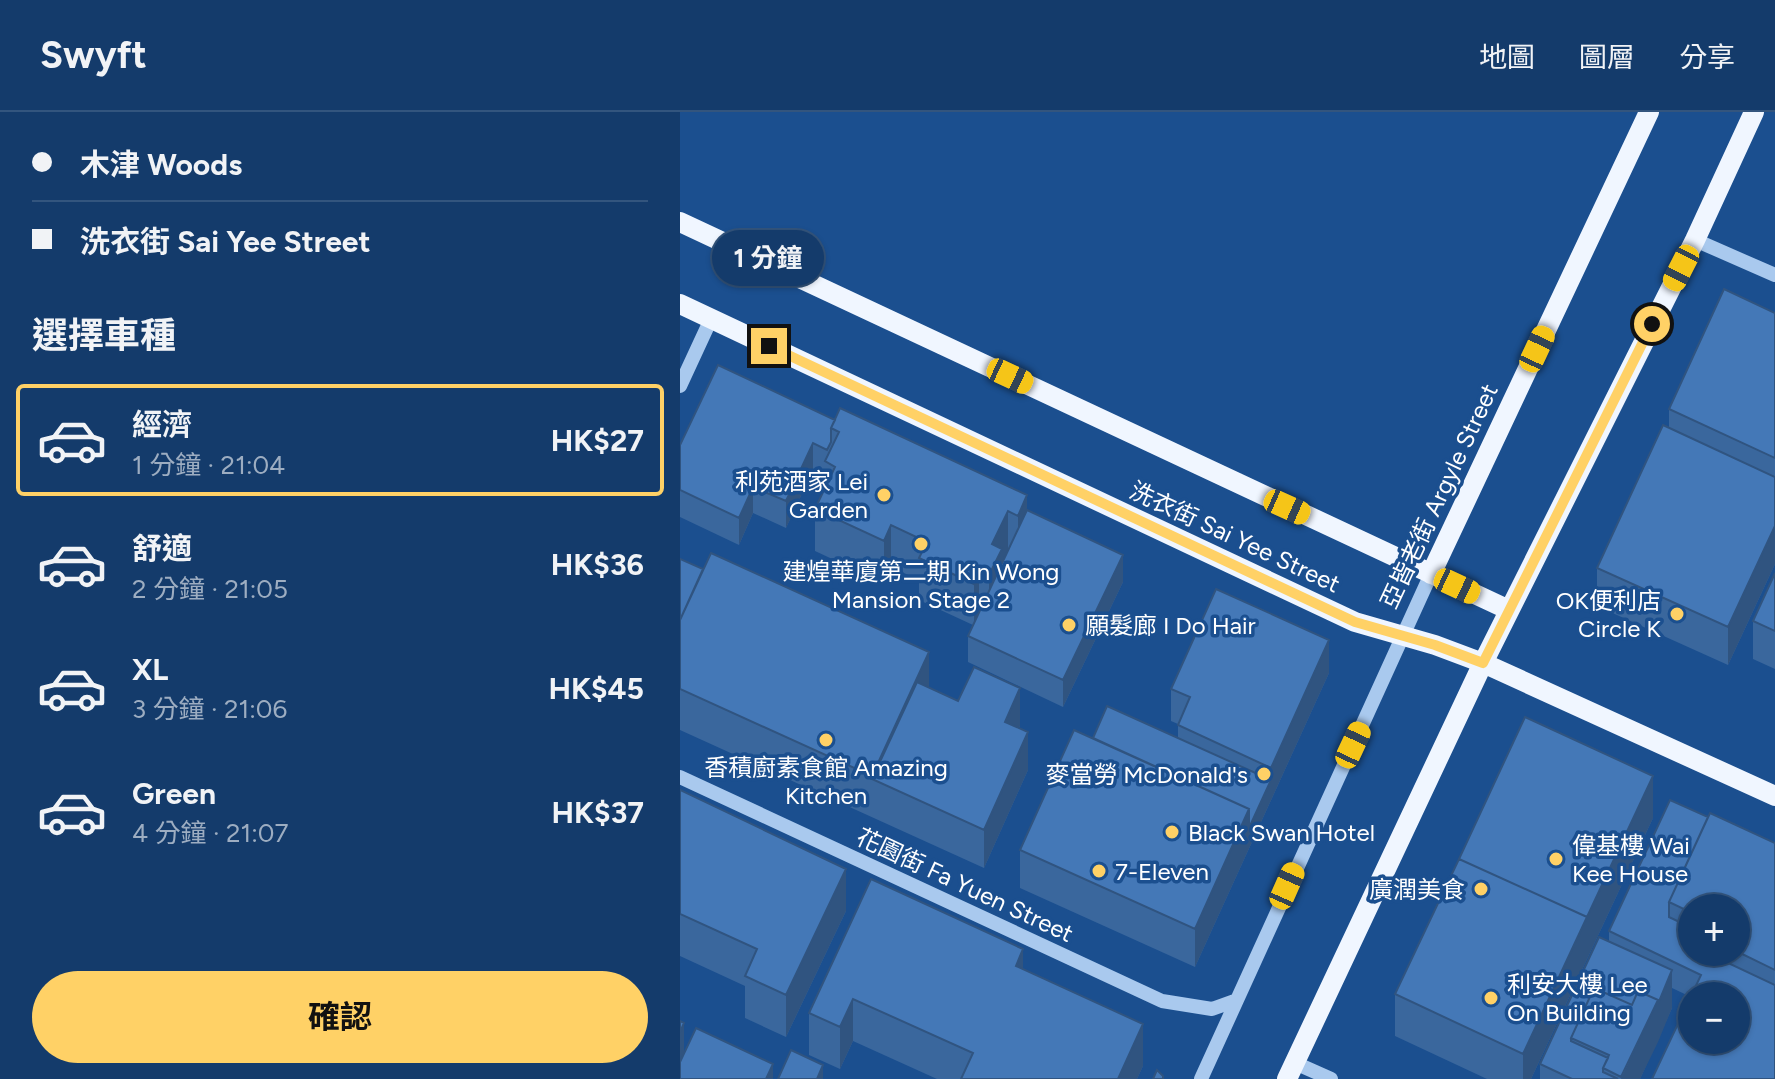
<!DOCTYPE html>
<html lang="zh-TW">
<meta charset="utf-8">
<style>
body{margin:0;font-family:Figtree,"Noto Sans TC",sans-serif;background:#214673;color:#f1f3f6;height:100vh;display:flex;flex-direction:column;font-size:30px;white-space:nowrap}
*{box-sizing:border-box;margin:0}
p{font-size:26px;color:#9dadc1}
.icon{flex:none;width:44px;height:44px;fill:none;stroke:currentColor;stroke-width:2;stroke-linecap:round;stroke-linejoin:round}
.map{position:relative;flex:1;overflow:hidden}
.side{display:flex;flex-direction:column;background:#143b6b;width:680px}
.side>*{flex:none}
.guide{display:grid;align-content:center;height:176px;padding:0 32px;background:#143b6b}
.buttons{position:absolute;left:998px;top:782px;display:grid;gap:16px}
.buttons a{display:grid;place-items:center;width:72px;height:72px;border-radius:50%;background:#143b6b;box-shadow:0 2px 6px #0004,0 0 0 2px #33557e;font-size:40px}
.end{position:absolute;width:36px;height:36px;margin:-18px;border:10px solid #ffd166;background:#111;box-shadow:0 0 0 4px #111}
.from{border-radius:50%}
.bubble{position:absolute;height:56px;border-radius:28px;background:#143b6b;box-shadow:0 2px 6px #0004,0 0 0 2px #33557e;font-size:26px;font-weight:700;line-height:56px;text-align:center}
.car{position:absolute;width:24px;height:48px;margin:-24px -12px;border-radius:10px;box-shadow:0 0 6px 2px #0007;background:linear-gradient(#f5c518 24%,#345 0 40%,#f5c518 0 76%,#345 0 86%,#f5c518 0)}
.guide b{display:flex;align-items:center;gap:28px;height:76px;font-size:30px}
.guide b+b{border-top:2px solid #33557e}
.guide i{width:20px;height:20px;background:#f1f3f6}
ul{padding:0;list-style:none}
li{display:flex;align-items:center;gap:24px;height:112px;margin:0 16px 12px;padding:0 16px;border:4px solid transparent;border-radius:8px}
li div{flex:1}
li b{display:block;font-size:30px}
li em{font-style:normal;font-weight:700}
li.current{border-color:#ffd166}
li>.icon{width:72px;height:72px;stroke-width:1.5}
h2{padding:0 32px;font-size:36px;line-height:96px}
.primary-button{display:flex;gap:16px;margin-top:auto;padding:16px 32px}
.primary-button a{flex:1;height:92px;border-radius:48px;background:#ffd166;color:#111;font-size:32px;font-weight:700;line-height:92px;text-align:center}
header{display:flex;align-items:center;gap:48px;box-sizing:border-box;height:112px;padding:0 40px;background:#143b6b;border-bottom:2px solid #33557e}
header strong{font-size:38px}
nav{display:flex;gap:44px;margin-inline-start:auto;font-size:28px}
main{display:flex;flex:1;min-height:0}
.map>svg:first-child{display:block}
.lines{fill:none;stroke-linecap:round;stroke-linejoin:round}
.minor{stroke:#a9c9ee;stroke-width:14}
.major{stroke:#f0f6ff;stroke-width:20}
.wall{fill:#3a679d;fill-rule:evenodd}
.shaded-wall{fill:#305480}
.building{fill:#4478b7;stroke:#305480;stroke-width:2;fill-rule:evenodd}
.route{stroke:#ffd166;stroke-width:10}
.poi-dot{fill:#ffd166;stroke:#1b4f8f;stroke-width:3}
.labels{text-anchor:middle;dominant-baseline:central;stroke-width:7;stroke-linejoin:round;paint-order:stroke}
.poi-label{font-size:24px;fill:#fff;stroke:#1b4f8f;text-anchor:start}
.street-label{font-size:24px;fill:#fff;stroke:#1b4f8f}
</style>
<header>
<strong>Swyft</strong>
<nav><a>地圖</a><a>圖層</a><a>分享</a></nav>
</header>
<main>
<section class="side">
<div class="guide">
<b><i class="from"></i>木津 Woods</b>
<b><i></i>洗衣街 Sai Yee Street</b>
</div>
<h2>選擇車種</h2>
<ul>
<li class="current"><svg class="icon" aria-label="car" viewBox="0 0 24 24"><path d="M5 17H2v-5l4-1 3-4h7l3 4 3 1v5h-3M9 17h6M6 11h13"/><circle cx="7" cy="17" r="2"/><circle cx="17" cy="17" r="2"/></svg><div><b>經濟</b><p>1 分鐘 · 21:04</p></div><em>HK$27</em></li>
<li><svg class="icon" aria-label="car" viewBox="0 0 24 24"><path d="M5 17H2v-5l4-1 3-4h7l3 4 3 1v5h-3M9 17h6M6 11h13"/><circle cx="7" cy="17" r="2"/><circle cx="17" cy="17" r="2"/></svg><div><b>舒適</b><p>2 分鐘 · 21:05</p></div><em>HK$36</em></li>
<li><svg class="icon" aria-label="car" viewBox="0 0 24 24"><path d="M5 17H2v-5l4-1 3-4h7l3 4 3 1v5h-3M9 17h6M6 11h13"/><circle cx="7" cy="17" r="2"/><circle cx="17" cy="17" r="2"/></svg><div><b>XL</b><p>3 分鐘 · 21:06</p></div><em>HK$45</em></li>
<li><svg class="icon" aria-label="car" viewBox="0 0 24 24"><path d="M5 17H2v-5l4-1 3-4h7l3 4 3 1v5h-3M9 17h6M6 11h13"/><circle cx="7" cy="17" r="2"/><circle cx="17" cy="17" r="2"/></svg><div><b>Green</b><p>4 分鐘 · 21:07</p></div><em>HK$37</em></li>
</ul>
<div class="primary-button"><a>確認</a></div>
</section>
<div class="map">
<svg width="1095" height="967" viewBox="0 0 1095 967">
<rect width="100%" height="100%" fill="#1b4f8f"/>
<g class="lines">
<path class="minor" d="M1015,128l80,35
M0,274l31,-67
M0,665l482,224 50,8 25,-9
M615,951l36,16
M521,967l230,-505"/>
<path class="major" d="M0,110l829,388
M0,192l675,318 80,23 48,18 292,133
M751,462l218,-462
M607,967l196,-416 212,-423 59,-128"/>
</g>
<path class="wall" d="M1095,201v251l-47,101 -131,-59v-38l72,-140v-19z
M38,253l309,145 96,72 -60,125 -95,-45v-26l5,-11 -54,-25v-20l-28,-13 -7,16 -69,-32v-42l10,-20v-14l-12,-5 -27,58 -33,-15 -14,32 -59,-28v-72z
M0,447l249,129 29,13 62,25 -1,2 9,42 -44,98 -304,-138z
M1095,461v96l-22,-10v-38z
M649,561l-134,294 -175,-79v-38l73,-112h85v-14l-7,-3v-32z
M0,678l166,121 -60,126 -41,-19v-32l-65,-30z
M1028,705l67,26v236l-84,-82 -19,-9v20l-32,71h-100v-15l69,-122v-11zM1012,796h44v44h-44z
M973,706l-122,261h-44l-92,-43v-42z
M191,767l152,90 120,97 -6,13h-200l-84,-38 -13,28 -31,-14v-42z"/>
<path class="shaded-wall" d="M133,331v27l-27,58v-27z
M73,375v26l-14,32v-27z
M347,383v42l-9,20v-41z
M328,399v42l-19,64v-42l3,-31z
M211,413v42l-7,16v-42z
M1095,414v38l-47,101v-38z
M443,443v27l-60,125v-27z
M299,458v42l-5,14v-42z
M649,528v33l-134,294v-38l54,-120 22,-29v-12z
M249,540v41l-57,86v-3z
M340,576v38l-15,34v-38z
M348,620v38l-44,98v-38z
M973,664v42l-122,261h-8v-25z
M166,757v42l-60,126v-42z
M343,837v42l-7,-25z
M992,858v38l-14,34v-38z
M173,887v42l-13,28v-42z
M978,888v42l-18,37h-19z
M4,911v42l-4,9v-42z
M463,912v42l-6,13h-19z
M93,952v15h-7z
M143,953v14h-6z"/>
<path class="building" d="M1044,177l51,24v145l-106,-49z
M38,253l117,55 -4,8v14l-4,8 -14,-7 -27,58 -33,-14 -14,31 -59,-28v-45z
M160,296l187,87 -9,21 -10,-5 -16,33 10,5 -13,26 -10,-5 -5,14 -55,-26 8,-16 -36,-17 -7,16 -69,-32 20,-42 -10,-6 14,-29 -8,-4z
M983,313l112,52v49l-47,101 -131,-59z
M347,398l96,45 -60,125 -95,-44z
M31,441l218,99 -57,124 -192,-87v-69z
M0,447l23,10 -23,51z
M1095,461v58l-22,-10z
M536,477l113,51 -58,128 -93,-43 12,-28 -19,-8z
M294,555l46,21 -15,34 23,10 -44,98 -112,-51 45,-97 41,19z
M427,594l164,74 -22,48v-19l-156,-71z
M845,605l128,59 -66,141 -128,-58z
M394,618l175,79 -54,120 -175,-79z
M0,678l166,79 -60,126 -41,-19 12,-27 -77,-35z
M990,688l38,17 -39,85v15l19,9 -1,17 5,3v6h13l70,33v94h-123l49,-104 -92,-44zM1012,884h44v44h-44z
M1030,701l65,30v127l-39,-19v-43h-44v5l-23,-11z
M779,747l128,58 -64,137 -128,-60z
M191,767l152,70 -7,17 127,58 -25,55h-157l12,-26 -120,-54 -13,28 -31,-14z
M1012,805v14l-5,-3z
M919,825l73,33 -14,34v-4l-20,-9 -6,14 -38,-17 -23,50v3l37,17 -5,10v4l15,7h-46l-32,-15z
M914,876l38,17 6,-14 20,9 -37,77 -18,-9 6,-13 -38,-17z
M0,909l4,2 -4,9z
M16,916l77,36 -7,15h-86v-17z
M111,938l32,15 -6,14h-39z
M477,958l6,6v3h-10z"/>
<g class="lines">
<path class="route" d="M89,234l586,276 80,23 48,18 169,-339"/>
</g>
<g class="poi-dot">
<circle cx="204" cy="383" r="8"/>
<circle cx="241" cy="432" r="8"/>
<circle cx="997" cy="502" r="8"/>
<circle cx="389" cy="513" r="8"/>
<circle cx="146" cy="628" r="8"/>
<circle cx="584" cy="662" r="8"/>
<circle cx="492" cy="720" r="8"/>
<circle cx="876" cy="747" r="8"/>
<circle cx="419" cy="759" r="8"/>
<circle cx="801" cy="777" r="8"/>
<circle cx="811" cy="886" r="8"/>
</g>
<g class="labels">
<g class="poi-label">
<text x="188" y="369" text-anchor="end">利苑酒家 Lei<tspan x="188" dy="28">Garden</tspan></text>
<text x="241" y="459" text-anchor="middle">建煌華廈第二期 Kin Wong<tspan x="241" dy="28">Mansion Stage 2</tspan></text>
<text x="981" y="488" text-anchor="end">OK便利店<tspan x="981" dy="28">Circle K</tspan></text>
<text x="405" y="513">願髮廊 I Do Hair</text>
<text x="146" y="655" text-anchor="middle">香積廚素食館 Amazing<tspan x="146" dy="28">Kitchen</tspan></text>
<text x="568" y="662" text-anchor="end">麥當勞 McDonald's</text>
<text x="508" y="720">Black Swan Hotel</text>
<text x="892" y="733">偉基樓 Wai<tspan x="892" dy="28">Kee House</tspan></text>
<text x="435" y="759">7-Eleven</text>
<text x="785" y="777" text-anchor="end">廣潤美食</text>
<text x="827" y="872">利安大樓 Lee<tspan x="827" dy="28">On Building</tspan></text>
</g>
<g class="street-label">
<text transform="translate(759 384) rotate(-65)">亞皆老街 Argyle Street</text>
<text transform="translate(555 425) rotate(25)">洗衣街 Sai Yee Street</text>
<text transform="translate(285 773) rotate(25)">花園街 Fa Yuen Street</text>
</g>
</g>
</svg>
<div class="buttons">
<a>+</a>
<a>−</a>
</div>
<i class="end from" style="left:972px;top:212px"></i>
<i class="end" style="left:89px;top:234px"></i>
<div class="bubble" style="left:32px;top:118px;width:112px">1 分鐘</div>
<i class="car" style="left:1001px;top:156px;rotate:207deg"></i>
<i class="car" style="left:857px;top:237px;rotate:25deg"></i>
<i class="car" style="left:330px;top:264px;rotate:115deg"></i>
<i class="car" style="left:607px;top:395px;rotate:114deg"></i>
<i class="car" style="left:777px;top:474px;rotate:115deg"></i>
<i class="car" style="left:673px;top:633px;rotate:25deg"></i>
<i class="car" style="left:607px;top:774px;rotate:24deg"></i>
</div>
</main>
